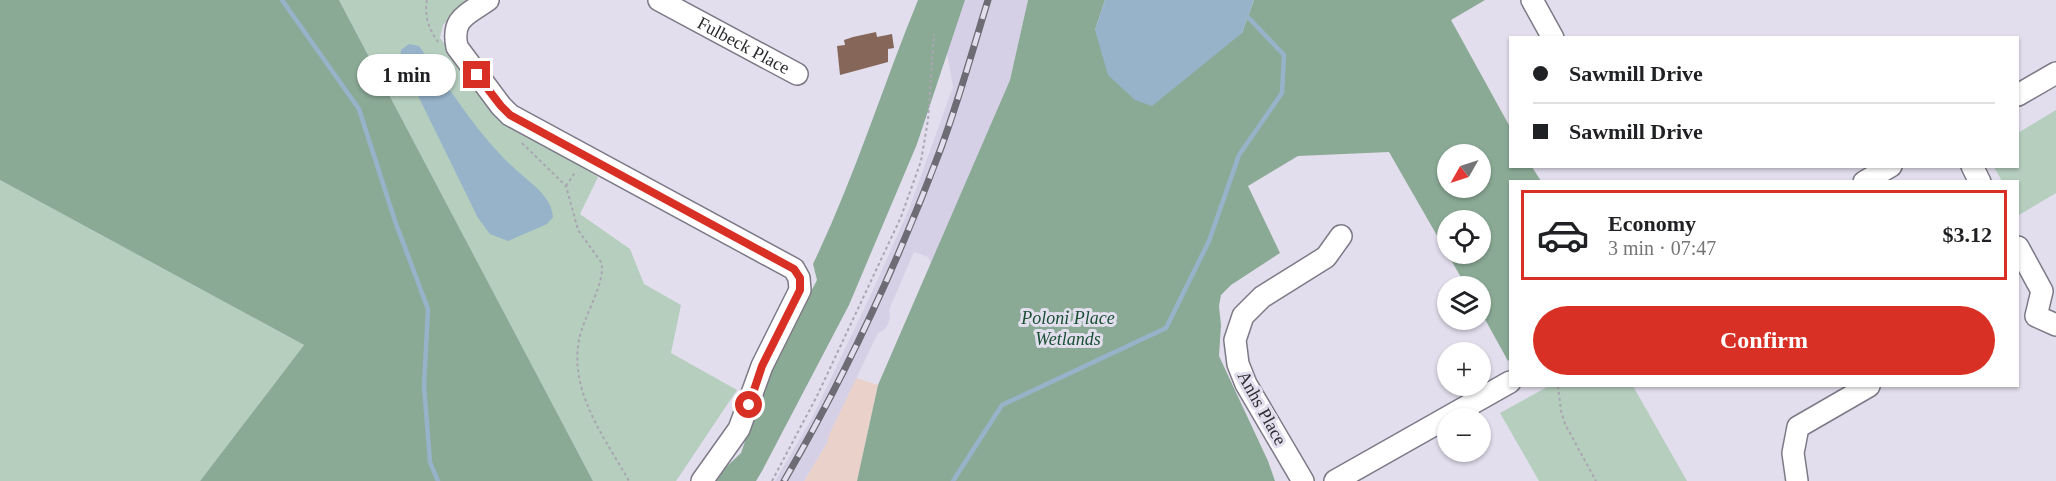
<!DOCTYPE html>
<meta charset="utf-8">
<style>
body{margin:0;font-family:Georgia,serif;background:#f6f6f6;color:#202124;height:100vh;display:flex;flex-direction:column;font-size:22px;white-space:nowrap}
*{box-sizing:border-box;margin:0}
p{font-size:20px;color:#757577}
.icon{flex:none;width:33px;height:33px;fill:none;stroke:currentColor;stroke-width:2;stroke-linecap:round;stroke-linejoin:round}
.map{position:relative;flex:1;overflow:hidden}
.sheet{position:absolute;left:1509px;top:180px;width:510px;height:207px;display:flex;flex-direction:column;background:#fff;border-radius:0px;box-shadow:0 2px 4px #0004}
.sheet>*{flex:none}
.guide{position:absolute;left:1509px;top:36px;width:510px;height:132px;border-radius:0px;box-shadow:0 2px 4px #0004;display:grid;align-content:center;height:132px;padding:0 24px;background:#fff}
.needle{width:39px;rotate:231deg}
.buttons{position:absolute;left:1437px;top:144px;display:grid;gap:12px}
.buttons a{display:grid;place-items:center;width:54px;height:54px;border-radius:50%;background:#fff;box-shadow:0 2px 4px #0004;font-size:30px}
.end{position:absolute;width:27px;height:27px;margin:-14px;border:8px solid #d93025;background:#fff;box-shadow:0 0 0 3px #fff}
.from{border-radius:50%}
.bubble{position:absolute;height:42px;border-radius:21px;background:#fff;box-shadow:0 2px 4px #0004;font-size:20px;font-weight:600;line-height:42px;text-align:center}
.guide b{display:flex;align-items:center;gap:21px;height:57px;font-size:22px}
.guide b+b{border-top:2px solid #e0e0e0}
.guide i{width:15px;height:15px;background:#202124}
ul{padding:10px 0 0;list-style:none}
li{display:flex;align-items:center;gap:18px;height:90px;margin:0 12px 9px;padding:0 12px;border:3px solid transparent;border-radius:0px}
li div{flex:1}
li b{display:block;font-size:22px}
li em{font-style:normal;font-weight:600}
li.selected{border-color:#d93025}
li>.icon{width:54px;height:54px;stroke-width:1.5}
.button{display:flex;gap:12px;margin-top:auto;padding:12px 24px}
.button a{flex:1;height:69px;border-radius:36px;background:#d93025;color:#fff;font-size:24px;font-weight:600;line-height:69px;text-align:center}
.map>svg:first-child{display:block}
.industrial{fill:#ead1ca}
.built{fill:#d6d0e6}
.green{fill:#b5cebe}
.forest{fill:#8baa96;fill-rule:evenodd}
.water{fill:#97b3ca}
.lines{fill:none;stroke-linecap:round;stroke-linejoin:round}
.stream{stroke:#97b3ca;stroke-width:4.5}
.building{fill:#856658}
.minor-casing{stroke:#7d7987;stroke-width:24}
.path{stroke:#a9a6b2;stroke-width:2;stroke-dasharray:3 3;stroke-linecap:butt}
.minor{stroke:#fff;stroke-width:21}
.rail-casing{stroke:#6d6b73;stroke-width:7}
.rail{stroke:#e2deed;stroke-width:4.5;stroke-dasharray:14;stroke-linecap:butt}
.route{stroke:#d93025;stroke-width:8}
.labels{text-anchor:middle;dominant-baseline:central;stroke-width:6;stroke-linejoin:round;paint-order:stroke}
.street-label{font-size:18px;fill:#2b2a2f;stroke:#e2deed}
.park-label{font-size:18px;font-style:italic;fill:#195033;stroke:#e2deed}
</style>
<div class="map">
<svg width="2056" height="481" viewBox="0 0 2056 481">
<rect width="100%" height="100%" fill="#e2deed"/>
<path class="industrial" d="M856,378l22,7 -21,96h-53l24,-40v-4z"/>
<path class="built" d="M964,0h64l-18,80 -79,184 -3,-7 -14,-5 -25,58 1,8 -2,6 -4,6 -6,3 -50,104v4l-24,40h-29l37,-63 61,-128 36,-81 44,-122 -7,-39z"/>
<path class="green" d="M339,0h129l-25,25 -3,13 59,78 99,61 -18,37 50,35 14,35 37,21 -10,48 66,37 -61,91h-83z
M2056,110v83l-37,22 -1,-33 -16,-1 -8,-14 24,-1v-33z
M0,180l304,165 -104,136h-200z
M1549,386h84l54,95h-148l-39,-68z"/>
<path class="forest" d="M0,0h339l254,481h-393l104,-136 -304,-165z
M918,0h47l-48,144 -68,161 -87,166 -6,10h-41l7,-10 19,-18 26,-76 50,-97 -4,-16c41,-85 69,-176 105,-264z
M1028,0h77l-10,30 147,3 12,-33h231l-34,20 59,107v39l22,1 9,14 -31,1v177l-2,2 -27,-49 -1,-26h-14l-77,-134 -91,4 -50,30 32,67 -49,32 -10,10 -2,11 2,19 -2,31 49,105 7,20h-418l21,-96 132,-305zM1448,154h32v34h-32zM1448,220h32v34h-32z"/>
<path class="water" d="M1105,0h149l-12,33 -90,73 -17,-6 -27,-25 -13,-45z
M409,44l10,2c30,41 57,87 95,122 14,13 38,28 39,49l-6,7 -39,17 -18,-7 -12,-16 -78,-159 1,-9z"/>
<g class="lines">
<path class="stream" d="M282,0l77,109 36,112 33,88 -4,77 6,76 8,19
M953,481l49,-76 164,-77 43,-87 30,-86 43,-62 2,-38 -39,-41"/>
</g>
<path class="building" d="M876,32l1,5 15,-3 2,14 -6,1v13l-48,13 -3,-29 8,-1 -1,-5 9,-3z"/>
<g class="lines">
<defs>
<g id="minor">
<path d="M488,0c-21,15 -37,18 -31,47l44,59 9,9 284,154 5,9 1,12 -38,76 -23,63 -37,52"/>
<path id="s1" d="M659,0l138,74"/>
<path d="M1532,0l21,38"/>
<path d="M2018,95l38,-22"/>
<path d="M1972,166l8,16"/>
<path d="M1864,182l27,-16"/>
<path d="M2018,247l24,44 -6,25 20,9"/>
<path d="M1303,481l-57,-97 -8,-20 -3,-24 8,-24 19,-19 64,-40 15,-21"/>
<path d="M1335,481l175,-99"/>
<path d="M1797,481l-4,-28 5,-26 71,-41"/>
</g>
</defs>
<use href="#minor" class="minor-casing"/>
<path class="path" d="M427,0c-3,16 2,29 11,42
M522,143l44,43 12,44 23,32c6,19 -18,55 -22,78 -10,52 26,98 50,141
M566,186l10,-15
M1558,386l3,25 4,13 31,57
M772,481l45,-85 84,-179 20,-56 7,-41 6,-86"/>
<use href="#minor" class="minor"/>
<defs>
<path id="rail" d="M784,481c62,-106 114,-219 157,-333 18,-49 32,-99 47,-148"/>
</defs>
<use href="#rail" class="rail-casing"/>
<use href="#rail" class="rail"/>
</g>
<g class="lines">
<path class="route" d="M477,75l24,31 9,9 284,154 6,9v12l-38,76 -13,39"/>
</g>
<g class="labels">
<g class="street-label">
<text stroke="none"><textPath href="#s1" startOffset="96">Fulbeck Place</textPath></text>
<text transform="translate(1262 408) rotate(61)">Anhs Place</text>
</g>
<g class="park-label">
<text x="1068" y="318">Poloni Place<tspan x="1068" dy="21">Wetlands</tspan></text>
</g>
</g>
</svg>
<div class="buttons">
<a><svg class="needle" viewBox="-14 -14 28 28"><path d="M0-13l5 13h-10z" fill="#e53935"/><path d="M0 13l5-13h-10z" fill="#757577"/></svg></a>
<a><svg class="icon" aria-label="locate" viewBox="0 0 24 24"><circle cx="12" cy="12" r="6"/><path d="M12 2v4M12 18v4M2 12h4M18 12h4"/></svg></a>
<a><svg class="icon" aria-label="layers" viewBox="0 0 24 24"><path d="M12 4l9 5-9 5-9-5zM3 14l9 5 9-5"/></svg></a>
<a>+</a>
<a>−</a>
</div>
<i class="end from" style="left:749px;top:405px"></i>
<i class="end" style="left:477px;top:75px"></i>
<div class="bubble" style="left:357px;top:54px;width:99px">1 min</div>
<div class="guide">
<b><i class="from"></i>Sawmill Drive</b>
<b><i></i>Sawmill Drive</b>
</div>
<section class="sheet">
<ul>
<li class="selected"><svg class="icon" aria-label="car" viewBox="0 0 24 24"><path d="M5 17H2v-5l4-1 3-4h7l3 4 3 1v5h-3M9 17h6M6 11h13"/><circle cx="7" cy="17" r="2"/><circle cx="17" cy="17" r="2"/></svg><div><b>Economy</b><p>3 min · 07:47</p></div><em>$3.12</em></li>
</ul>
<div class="button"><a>Confirm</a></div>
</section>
</div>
